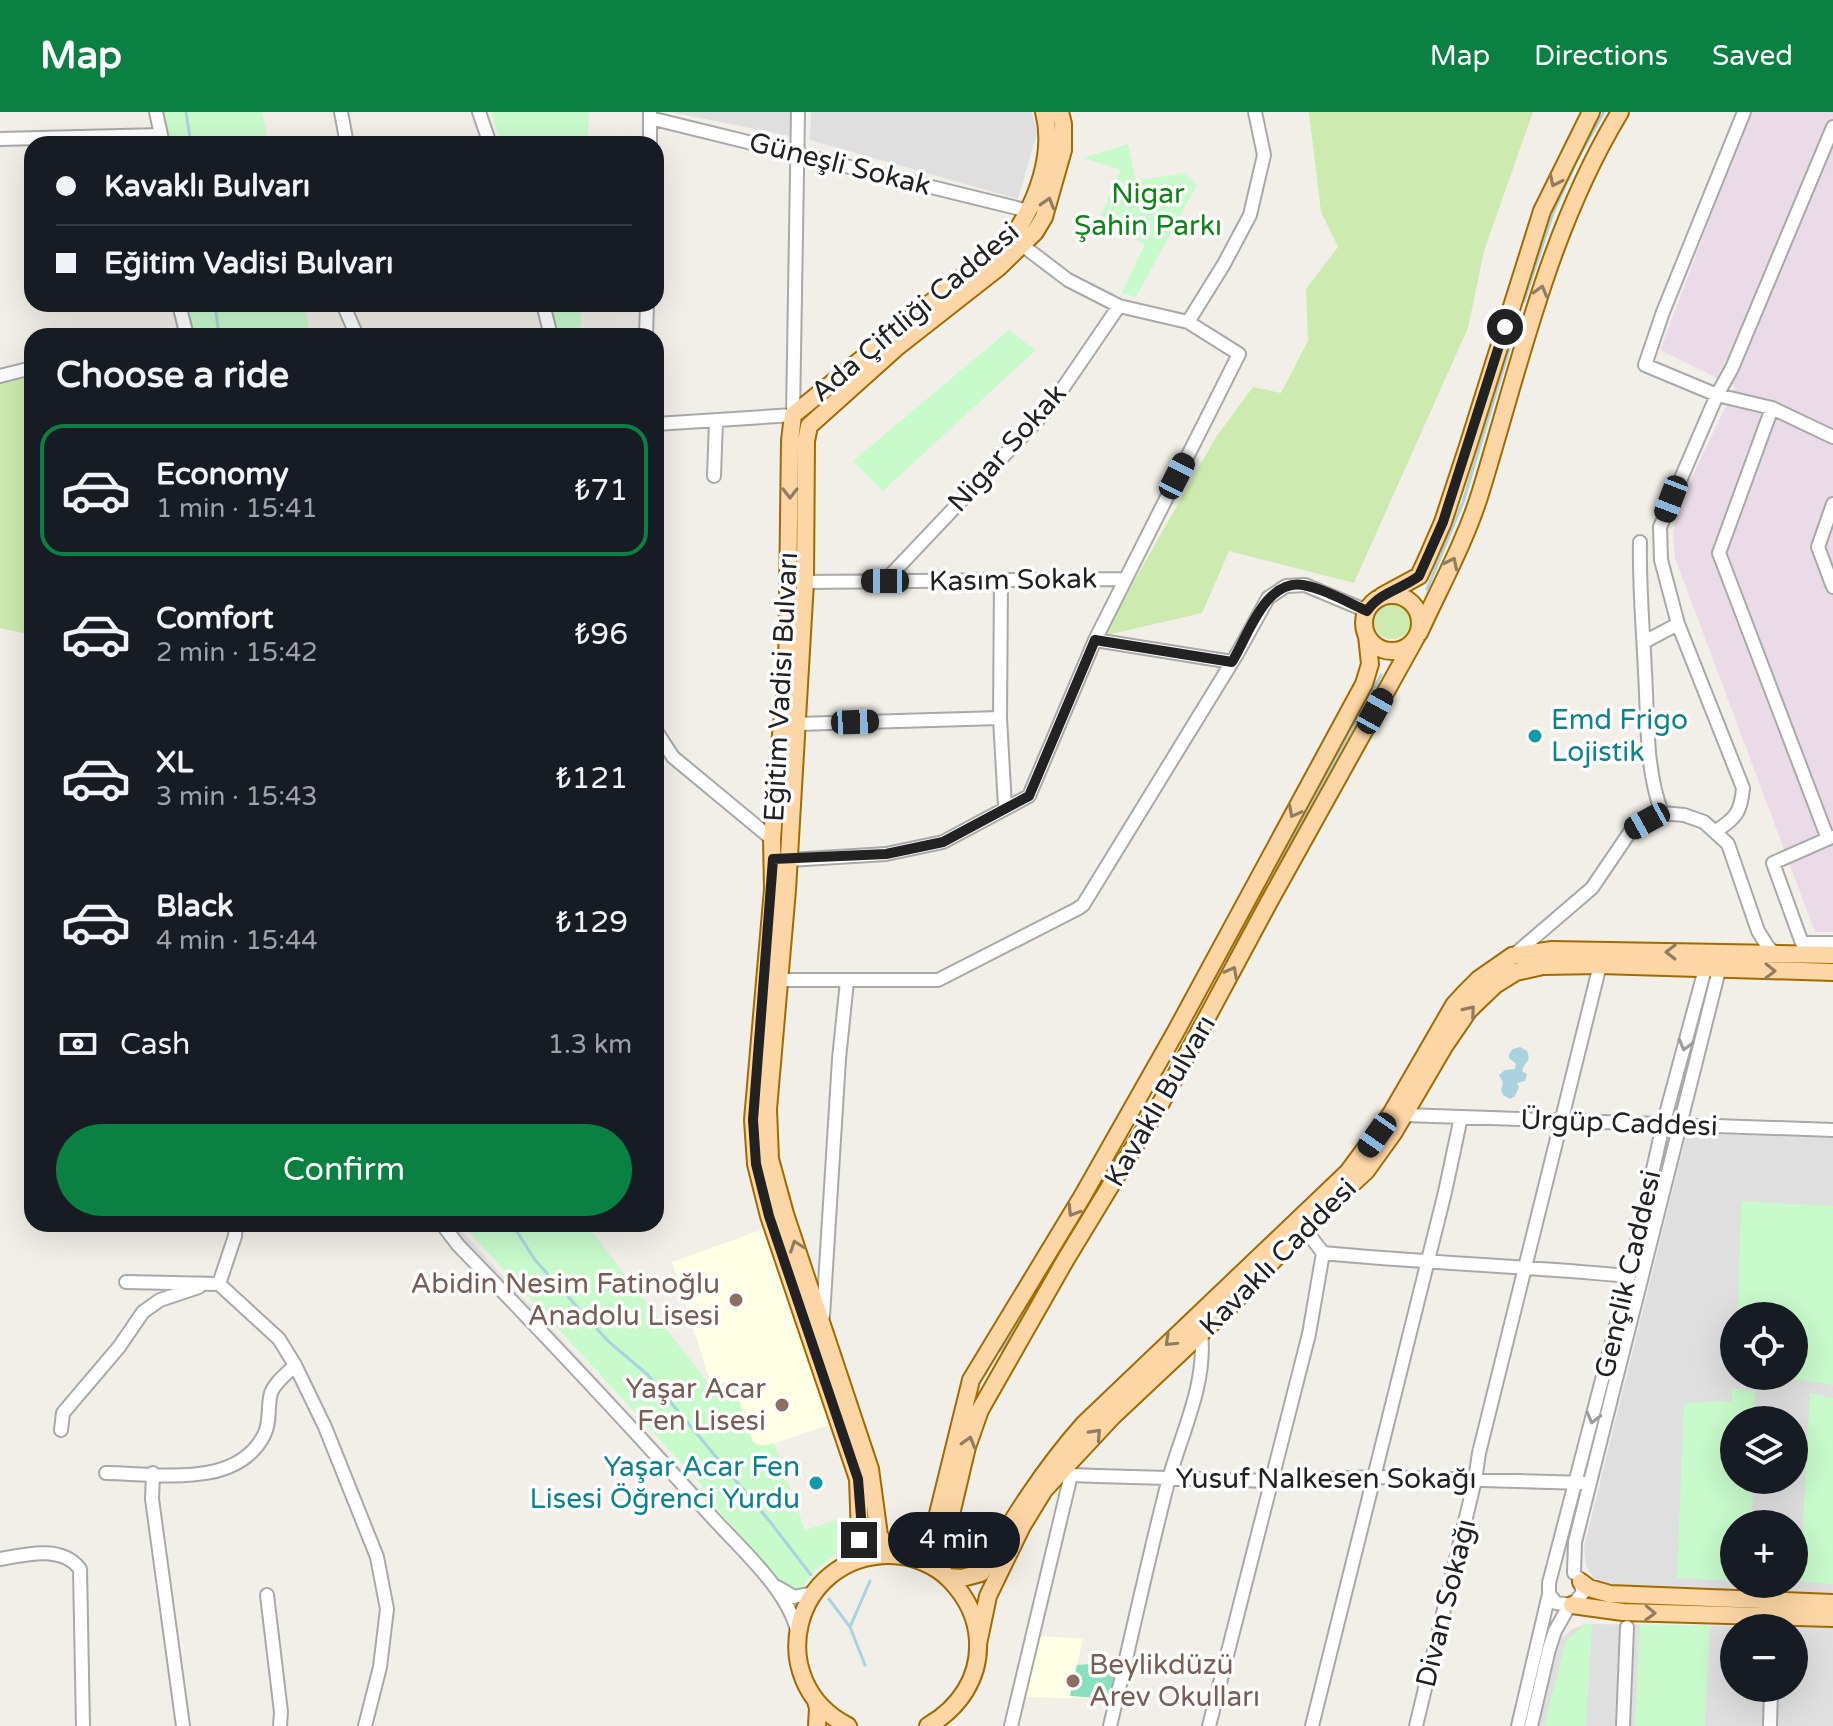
<!DOCTYPE html>
<meta charset="utf-8">
<style>
body{margin:0;font-family:"Varela Round",sans-serif;background:#20242c;color:#f1f3f6;height:100vh;display:flex;flex-direction:column;font-size:30px;white-space:nowrap}
*{box-sizing:border-box;margin:0}
p{font-size:26px;color:#9ea1a6}
.icon{flex:none;width:44px;height:44px;fill:none;stroke:currentColor;stroke-width:2;stroke-linecap:round;stroke-linejoin:round}
.map{position:relative;flex:1;overflow:hidden}
.drawer{position:absolute;left:24px;top:216px;width:640px;height:904px;display:flex;flex-direction:column;background:#171b24;border-radius:24px;box-shadow:0 8px 32px #0002}
.drawer>*{flex:none}
.guide{position:absolute;left:24px;top:24px;width:640px;height:176px;border-radius:24px;box-shadow:0 8px 32px #0002;display:grid;align-content:center;height:176px;padding:0 32px;background:#171b24}
.tools{position:absolute;left:1720px;top:1190px;display:grid;gap:16px}
.tools a{display:grid;place-items:center;width:88px;height:88px;border-radius:50%;background:#171b24;box-shadow:0 8px 32px #0002;font-size:40px}
.end{position:absolute;width:36px;height:36px;margin:-18px;border:10px solid #222;background:#fff;box-shadow:0 0 0 4px #fff}
.from{border-radius:50%}
.bubble{position:absolute;height:56px;border-radius:28px;background:#171b24;box-shadow:0 8px 32px #0002;font-size:26px;font-weight:600;line-height:56px;text-align:center}
.car{position:absolute;width:24px;height:48px;margin:-24px -12px;border-radius:10px;box-shadow:0 0 6px 2px #0007;background:linear-gradient(#222 24%,#8ab4d8 0 40%,#222 0 76%,#8ab4d8 0 86%,#222 0)}
.guide b{display:flex;align-items:center;gap:28px;height:76px;font-size:30px}
.guide b+b{border-top:2px solid #363941}
.guide i{width:20px;height:20px;background:#f1f3f6}
ul{padding:0;list-style:none}
li{display:flex;align-items:center;gap:24px;height:132px;margin:0 16px 12px;padding:0 16px;border:4px solid transparent;border-radius:24px}
li div{flex:1}
li b{display:block;font-size:30px}
li em{font-style:normal;font-weight:600}
li.current{border-color:#0b8043}
li>.icon{width:72px;height:72px;stroke-width:1.5}
h2{padding:0 32px;font-size:36px;line-height:96px}
.pay{display:flex;align-items:center;gap:20px;height:88px;padding:0 32px;font-size:30px}
.pay p{margin-inline-start:auto}
.cta{display:flex;gap:16px;margin-top:auto;padding:16px 32px}
.cta a{flex:1;height:92px;border-radius:48px;background:#0b8043;color:#fff;font-size:32px;font-weight:600;line-height:92px;text-align:center}
header{display:flex;align-items:center;gap:48px;box-sizing:border-box;height:112px;padding:0 40px;background:#0b8043;color:#fff}
header strong{font-size:38px}
nav{display:flex;gap:44px;margin-inline-start:auto;font-size:28px}
.map>svg:first-child{display:block}
.residential{fill:#e0dfdf;fill-rule:evenodd}
.industrial{fill:#ebdbe8}
.education{fill:#ffffe5}
.grass{fill:#cdebb0}
.park{fill:#c8facc}
.pitch{fill:#88e0be}
.parking{fill:#e2e2e2}
.water{fill:#aad3df}
.lines{fill:none;stroke-linecap:round;stroke-linejoin:round}
.stream{stroke:#aad3df;stroke-width:3}
.minor-casing{stroke:#a9a9a9;stroke-width:16}
.major-casing{stroke:#a06b00;stroke-width:20}
.minor{stroke:#fff;stroke-width:12}
.major{stroke:#fcd6a4;stroke-width:16}
.oneway{stroke:#8f7c63}
.oneway2{stroke:#9c9c9c}
.route{stroke:#222;stroke-width:10}
.culture-dot{fill:#0f9aa8;stroke:#fff;stroke-width:3}
.education-dot{fill:#8d6e63;stroke:#fff;stroke-width:3}
.labels{text-anchor:middle;dominant-baseline:central;stroke-width:7;stroke-linejoin:round;paint-order:stroke}
.street-label{font-size:28px;fill:#222;stroke:#fff}
.park-label{font-size:28px;fill:#0c8416;stroke:#fff}
.culture-label{font-size:28px;fill:#0d838f;stroke:#fff;text-anchor:start}
.education-label{font-size:28px;fill:#785e54;stroke:#fff;text-anchor:end}
</style>
<header>
<strong>Map</strong>
<nav><a>Map</a><a>Directions</a><a>Saved</a></nav>
</header>
<div class="map">
<svg width="1833" height="1614" viewBox="0 0 1833 1614">
<rect width="100%" height="100%" fill="#f2efe9"/>
<path class="residential" d="M671,0h120l-1,24z
M811,0h221l5,21 -19,66 -208,-59z
M1687,1021l146,5v456l-224,-6 -15,-9 -8,-13 -2,-19zM1734,1204h60v60h-60zM1734,1308h60v60h-60zM1734,1412h60v60h-60z
M1585,1512l248,3v99h-294l18,-83 14,-13zM1734,1516h60v60h-60z"/>
<path class="industrial" d="M1750,0h83v820h-18l-140,-374 -2,-23 4,-27 58,-121 -75,-37z"/>
<path class="education" d="M764,1117l67,195 -64,22 -10,-1 -5,-4 -20,-60 -20,6 -40,-125z
M1040,1524l43,3 -6,26 28,-2 7,36 -86,-2z"/>
<path class="grass" d="M1309,0h224l-49,139 -16,77 -114,255 -125,-32 -27,62 -99,23 113,-199 37,-50 28,6 27,-52 -2,-52 32,-42 -17,-35z
M32,265v258l-32,-7v-244z
M1372 507a20 20 0 1 1 40 0a20 20 0 1 1-40 0Z"/>
<path class="park" d="M160,0h102l7,32h-104z
M491,0h98l-1,32h-86z
M1128,32l8,37 48,-8 13,12 -61,112 -14,-4 23,-49 -48,-21 24,-53 -38,-12z
M187,192h117l7,32h-115z
M550,192h32l-2,32h-21z
M1009,218l27,20 -153,141 -30,-30z
M1741,1089l92,5v179l-54,-8 15,-1v-60h-56z
M462,1112h124l125,163 21,-7 20,61c7,6 13,5 22,2l31,87 45,-14 2,21 -4,7 -34,27 -9,14 -9,5 -9,-2 -78,-88 -2,-9z
M1731,1277l24,2v29h-21v60h19l-1,44h-18v57l-57,-3 7,-175 48,-2z
M1810,1281l23,5v186l-33,-2z
M1585,1512l7,1 -6,101h-42l22,-85z
M1640,1513h70l-5,101h-70z"/>
<path class="pitch" d="M1105,1551l14,2 -7,34 -42,-3 7,-31z"/>
<path class="parking" d="M449,1112h6l248,269 1,8 -236,-252z"/>
<path class="water" d="M1520,935l7,4c5,12 -3,10 -5,20l5,3 -2,7 -8,2 2,4 -4,9 -5,3 -7,-4 -2,-5 2,-7 -4,-8 6,-5 10,-1 1,-5 -7,-6v-4l4,-5z"/>
<g class="lines">
<path class="stream" d="M186,0l5,32
M1524,189l29,-88 24,-53 27,-48
M215,192l4,32
M1427,477l36,-87 57,-189
M1271,765l110,-202
M1205,893l60,-118
M512,1112l23,36 73,81 40,34 123,148 40,52
M1073,1121l30,-52
M1002,1239l48,-81
M829,1487l21,28 15,38
M850,1515l20,-46"/>
<defs>
<path id="minor" d="M156,0l7,32
M341,0l6,32
M479,0l11,32
M650,6l379,93
M1833,15l-101,241 -15,27 55,13 61,29
M0,27l161,-4
M650,32v-32
M179,192l8,32
M343,192l14,32
M543,192l8,32
M1188,210l36,-58 26,-49 14,-60 -9,-43
M646,224l1,-32
M0,264l32,-8
M1772,296l-53,145 109,286
M793,303l5,-303
M656,312l137,-9
M714,364l2,-55
M1833,392l-15,43 15,40
M1640,430c-1,43 3,86 5,130 3,47 0,96 17,141
M1001,468l-1,138 5,89
M885,469l165,-174 69,-101
M805,470l320,-3
M1095,528l137,22
M1644,530l34,-18
M797,612l203,-6
M656,619l17,26 99,82
M1716,719c20,-13 25,-19 27,-43l-65,-164 -17,-64 -1,-33 57,-132 -72,-30 18,-53 81,-200
M1832,725l-59,26 29,80h31
M789,748l97,-6 57,-12 86,-46 66,-156 144,-286 -51,-32 -69,-16 -51,-26 -46,-35
M1515,842l77,-66 40,-59 30,-16 22,2 20,7 24,22 30,87 10,16 9,8
M779,868h159l139,-71 6,-4 154,-251 31,-56 18,-12 19,-1 62,26
M1405,1003l428,15
M442,1112l16,21c86,89 171,179 253,271 28,31 77,74 86,115
M1304,1116l19,25c102,10 204,13 306,23
M126,1170l93,2 60,55 16,26 30,62 52,130 10,52 -7,58 -15,59
M219,1172l16,-48 1,-12
M823,1204l16,-257 8,-78
M61,1318l2,-17 56,-66 24,-35 17,-12 39,-13
M1061,1359l10,4 27,1 173,5 104,-4 210,6
M106,1361c50,0 130,17 158,-38 7,-13 3,-28 7,-42 4,-11 16,-19 24,-28
M153,1361l-1,26 31,227
M0,1447c27,-5 62,-14 80,10l3,157
M1574,1461l1,-31 144,-572
M777,1475l17,10 19,-4
M1549,1482l7,9 16,2 11,-12 -4,-15
M267,1483l14,117 -1,14
M1011,1614l60,-251
M1110,1614c20,-81 37,-163 58,-244 13,-48 39,-98 33,-149
M1209,1614l100,-392 14,-81
M1312,1614l133,-534 16,-75
M1416,1614l59,-246 4,-27 121,-488
M1518,1614l31,-132v-11l80,-307 34,-151 42,-156
M1531,1614l18,-77 6,-18 14,-25
M1623,1614l4,-99
M1770,1614l1,-38"/>
<path id="major" d="M1364 511a28 28 0 1 1 56 0a28 28 0 1 1-56 0Z
M1382,484l37,-20 7,-15 17,-39 25,-76 74,-235 49,-99
M1419,521c21,-46 46,-91 61,-139 40,-130 69,-265 140,-382
M898,1443l-14,-11 -5,-9 -9,-66 -85,-255 -15,-55 -2,-50 19,-219 18,-308 1,-141 3,-15 87,-78 102,-80 37,-36 9,-15 19,-67v-26l-3,-12
M904,1443l23,-14 7,-11 37,-150 111,-183 93,-164 189,-349 6,-20 -3,-28
M849,1451l11,-29 -2,-55 -89,-263 -13,-52 -3,-44 20,-231 -1,-50 5,-66 10,-96 3,-236 3,-26 220,-179c24,-34 42,-83 31,-124
M943,1461l-1,-15 2,-14 23,-97 13,-37 86,-151 96,-158 107,-199 145,-261
M947,1465l15,1 19,-5c31,-53 62,-103 103,-149l264,-252 43,-58 63,-109 11,-12 14,-14 33,-23 40,-6 281,5
M1581,1470l8,6 21,6 223,9
M1572,1493l51,7 210,6
M978,1532l10,-48 34,-70 22,-36 68,-73 116,-109 76,-80 62,-57 28,-39 51,-87 24,-35 26,-25 21,-13 27,-6 57,-1 233,7
M816,1589l2,7 -1,18
M848,1614c-87,-45 -55,-171 42,-171 22,0 46,10 61,26 16,17 26,36 27,60 2,37 -19,67 -50,85"/>
</defs>
<use href="#minor" class="minor-casing"/>
<use href="#major" class="major-casing"/>
<use href="#minor" class="minor"/>
<use href="#major" class="major"/>
</g>
<defs><path id="oneway-chevron" d="M-2-3.5L2.5 0L-2 3.5" fill="none" stroke-width="1.6" stroke-linecap="round" stroke-linejoin="round" transform="scale(2)"/></defs>
<g class="oneway">
<use href="#oneway-chevron" transform="translate(1555 69) rotate(116)"/>
<use href="#oneway-chevron" transform="translate(1048 91) rotate(-74)"/>
<use href="#oneway-chevron" transform="translate(1541 179) rotate(-74)"/>
<use href="#oneway-chevron" transform="translate(790 381) rotate(90)"/>
<use href="#oneway-chevron" transform="translate(1452 451) rotate(-64)"/>
<use href="#oneway-chevron" transform="translate(1294 700) rotate(118)"/>
<use href="#oneway-chevron" transform="translate(1671 840) rotate(-179)"/>
<use href="#oneway-chevron" transform="translate(1770 859) rotate(1)"/>
<use href="#oneway-chevron" transform="translate(1232 860) rotate(-62)"/>
<use href="#oneway-chevron" transform="translate(1470 899) rotate(-50)"/>
<use href="#oneway-chevron" transform="translate(1073 1099) rotate(122)"/>
<use href="#oneway-chevron" transform="translate(796 1134) rotate(-109)"/>
<use href="#oneway-chevron" transform="translate(1170 1229) rotate(136)"/>
<use href="#oneway-chevron" transform="translate(1096 1322) rotate(-47)"/>
<use href="#oneway-chevron" transform="translate(969 1330) rotate(-74)"/>
<use href="#oneway-chevron" transform="translate(1650 1501) rotate(2)"/>
</g>
<g class="oneway2">
<use href="#oneway-chevron" transform="translate(1685 933) rotate(105)"/>
<use href="#oneway-chevron" transform="translate(1593 1306) rotate(104)"/>
</g>
<g class="lines">
<path class="route" d="M859,1428l2,-23 -3,-38 -89,-263 -13,-52 -3,-44 20,-261 113,-5 57,-12 86,-46 66,-156 137,22c16,-26 33,-83 71,-77 22,4 44,17 64,26 13,-19 35,-22 52,-35l24,-54 62,-195"/>
</g>
<g class="culture-dot">
<circle cx="1535" cy="624" r="8"/>
<circle cx="816" cy="1371" r="8"/>
</g>
<g class="education-dot">
<circle cx="736" cy="1188" r="8"/>
<circle cx="782" cy="1293" r="8"/>
<circle cx="1073" cy="1569" r="8"/>
</g>
<g class="labels">
<g class="street-label">
<text transform="translate(840 52) rotate(14)">Güneşli Sokak</text>
<text transform="translate(915 200) rotate(-40)">Ada Çiftliği Caddesi</text>
<text transform="translate(1007 336) rotate(-48)">Nigar Sokak</text>
<text transform="translate(1013 468) rotate(-1)">Kasım Sokak</text>
<text transform="translate(781 575) rotate(-87)">Eğitim Vadisi Bulvarı</text>
<text transform="translate(1160 989) rotate(-60)">Kavaklı Bulvarı</text>
<text transform="translate(1619 1011) rotate(2)">Ürgüp Caddesi</text>
<text transform="translate(1278 1145) rotate(-45)">Kavaklı Caddesi</text>
<text transform="translate(1628 1162) rotate(-77)">Gençlik Caddesi</text>
<text x="1326" y="1367">Yusuf Nalkesen Sokağı</text>
<text transform="translate(1446 1491) rotate(-76)">Divan Sokağı</text>
</g>
<g class="park-label">
<text x="1148" y="82">Nigar<tspan x="1148" dy="32">Şahin Parkı</tspan></text>
</g>
<g class="culture-label">
<text x="1551" y="608">Emd Frigo<tspan x="1551" dy="32">Lojistik</tspan></text>
<text x="800" y="1355" text-anchor="end">Yaşar Acar Fen<tspan x="800" dy="32">Lisesi Öğrenci Yurdu</tspan></text>
</g>
<g class="education-label">
<text x="720" y="1172">Abidin Nesim Fatinoğlu<tspan x="720" dy="32">Anadolu Lisesi</tspan></text>
<text x="766" y="1277">Yaşar Acar<tspan x="766" dy="32">Fen Lisesi</tspan></text>
<text x="1089" y="1553" text-anchor="start">Beylikdüzü<tspan x="1089" dy="32">Arev Okulları</tspan></text>
</g>
</g>
</svg>
<div class="tools">
<a><svg class="icon" aria-label="locate" viewBox="0 0 24 24"><circle cx="12" cy="12" r="6"/><path d="M12 2v4M12 18v4M2 12h4M18 12h4"/></svg></a>
<a><svg class="icon" aria-label="layers" viewBox="0 0 24 24"><path d="M12 4l9 5-9 5-9-5zM3 14l9 5 9-5"/></svg></a>
<a>+</a>
<a>−</a>
</div>
<i class="end from" style="left:1505px;top:215px"></i>
<i class="end" style="left:859px;top:1428px"></i>
<div class="bubble" style="left:888px;top:1400px;width:132px">4 min</div>
<i class="car" style="left:1177px;top:364px;rotate:27deg"></i>
<i class="car" style="left:1671px;top:387px;rotate:201deg"></i>
<i class="car" style="left:885px;top:469px;rotate:270deg"></i>
<i class="car" style="left:1375px;top:599px;rotate:29deg"></i>
<i class="car" style="left:855px;top:610px;rotate:88deg"></i>
<i class="car" style="left:1647px;top:709px;rotate:241deg"></i>
<i class="car" style="left:1377px;top:1023px;rotate:215deg"></i>
<div class="guide">
<b><i class="from"></i>Kavaklı Bulvarı</b>
<b><i></i>Eğitim Vadisi Bulvarı</b>
</div>
<section class="drawer">
<h2>Choose a ride</h2>
<ul>
<li class="current"><svg class="icon" aria-label="car" viewBox="0 0 24 24"><path d="M5 17H2v-5l4-1 3-4h7l3 4 3 1v5h-3M9 17h6M6 11h13"/><circle cx="7" cy="17" r="2"/><circle cx="17" cy="17" r="2"/></svg><div><b>Economy</b><p>1 min · 15:41</p></div><em>₺71</em></li>
<li><svg class="icon" aria-label="car" viewBox="0 0 24 24"><path d="M5 17H2v-5l4-1 3-4h7l3 4 3 1v5h-3M9 17h6M6 11h13"/><circle cx="7" cy="17" r="2"/><circle cx="17" cy="17" r="2"/></svg><div><b>Comfort</b><p>2 min · 15:42</p></div><em>₺96</em></li>
<li><svg class="icon" aria-label="car" viewBox="0 0 24 24"><path d="M5 17H2v-5l4-1 3-4h7l3 4 3 1v5h-3M9 17h6M6 11h13"/><circle cx="7" cy="17" r="2"/><circle cx="17" cy="17" r="2"/></svg><div><b>XL</b><p>3 min · 15:43</p></div><em>₺121</em></li>
<li><svg class="icon" aria-label="car" viewBox="0 0 24 24"><path d="M5 17H2v-5l4-1 3-4h7l3 4 3 1v5h-3M9 17h6M6 11h13"/><circle cx="7" cy="17" r="2"/><circle cx="17" cy="17" r="2"/></svg><div><b>Black</b><p>4 min · 15:44</p></div><em>₺129</em></li>
</ul>
<div class="pay"><svg class="icon" aria-label="cash" viewBox="0 0 24 24"><path d="M3 7h18v10H3z"/><circle cx="12" cy="12" r="2"/></svg>Cash<p>1.3 km</p></div>
<div class="cta"><a>Confirm</a></div>
</section>
</div>
